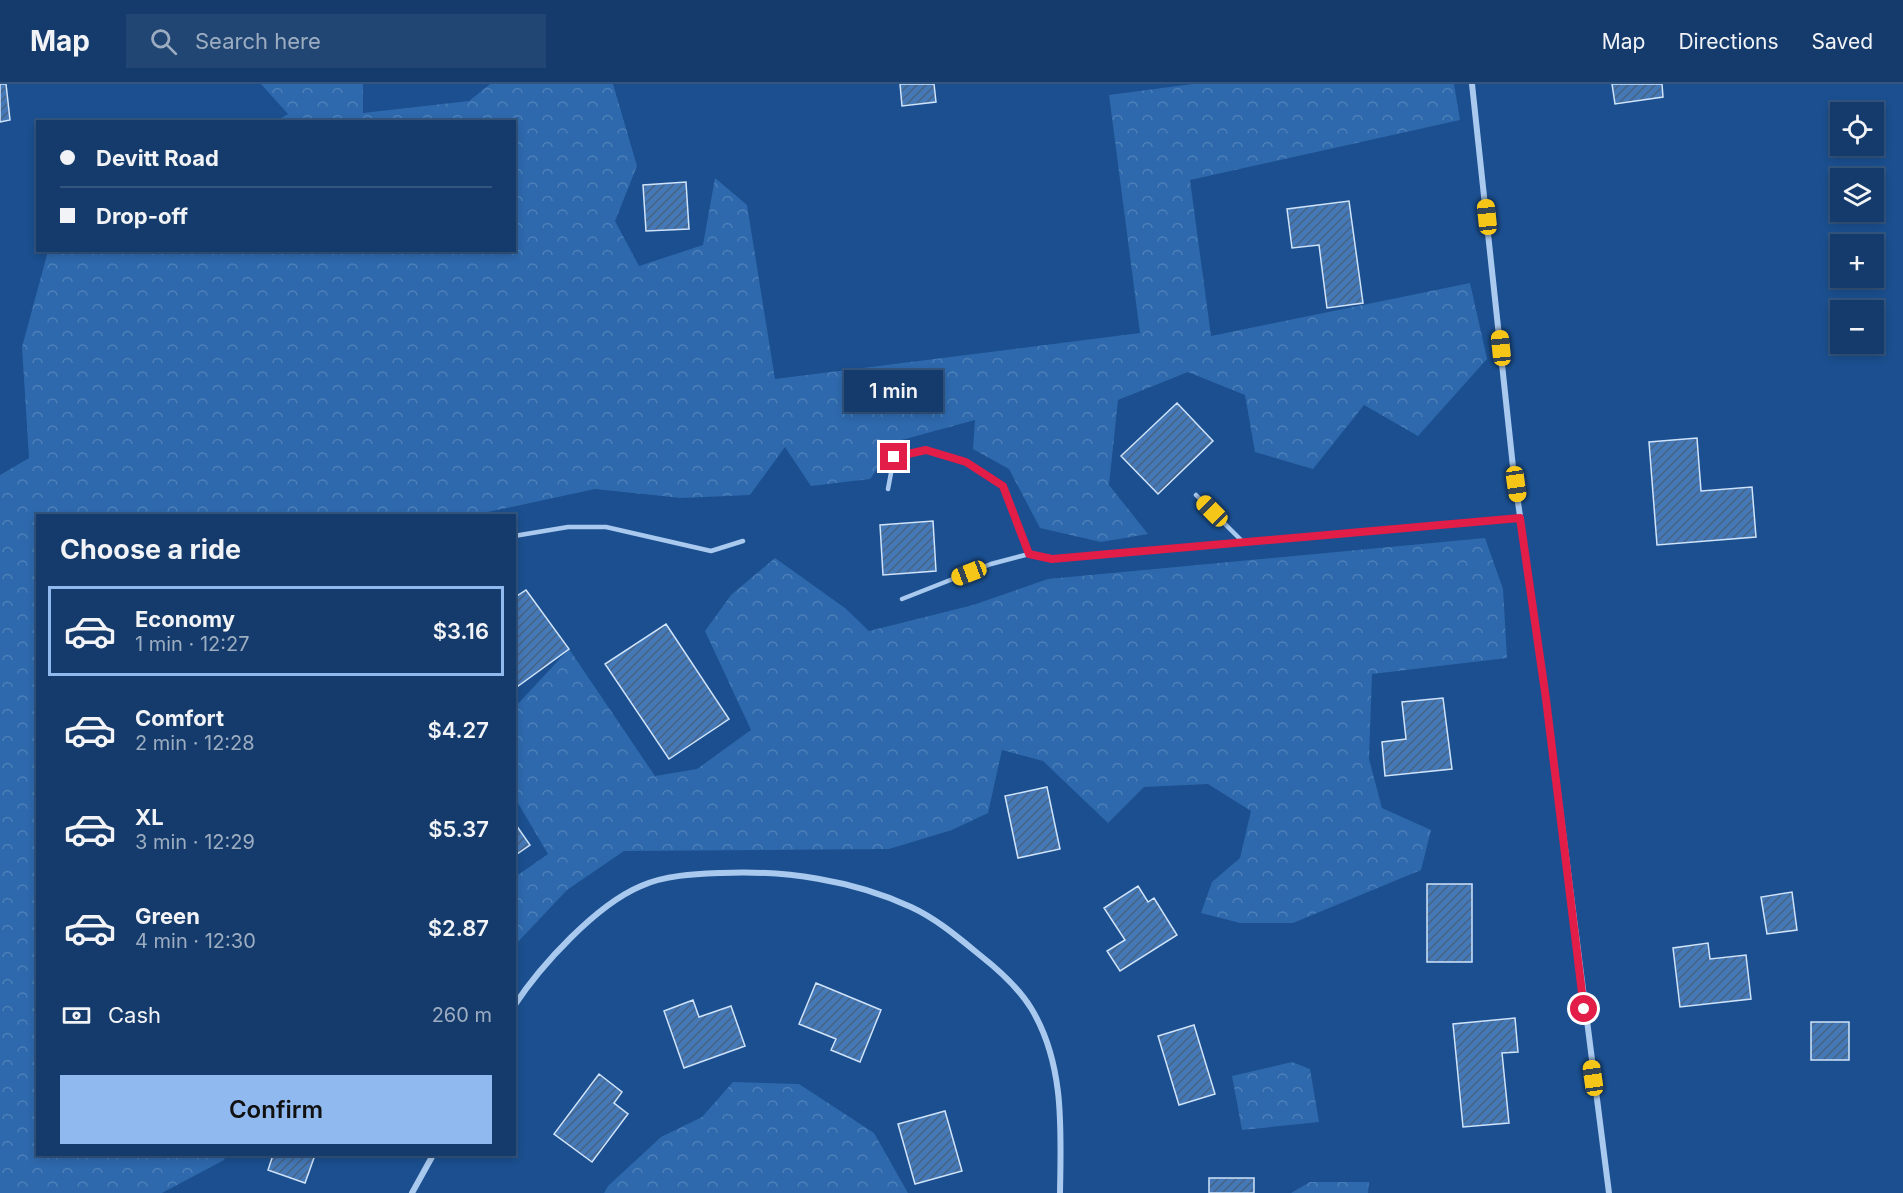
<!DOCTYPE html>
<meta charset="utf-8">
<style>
body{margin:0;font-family:Inter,sans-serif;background:#214673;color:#f1f3f6;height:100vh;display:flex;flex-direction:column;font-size:22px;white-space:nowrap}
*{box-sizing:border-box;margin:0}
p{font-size:20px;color:#9dadc1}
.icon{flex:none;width:33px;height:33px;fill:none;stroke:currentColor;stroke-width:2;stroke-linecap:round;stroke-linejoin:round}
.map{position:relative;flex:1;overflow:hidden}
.panel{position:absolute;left:36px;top:430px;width:480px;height:642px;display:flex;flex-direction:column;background:#143b6b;border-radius:0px;box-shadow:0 3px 9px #0003,0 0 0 2px #33557e}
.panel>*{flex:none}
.hud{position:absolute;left:36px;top:36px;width:480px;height:132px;border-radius:0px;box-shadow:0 3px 9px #0003,0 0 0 2px #33557e;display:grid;align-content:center;height:132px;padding:0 24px;background:#143b6b}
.buttons{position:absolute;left:1830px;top:18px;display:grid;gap:12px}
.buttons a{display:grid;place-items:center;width:54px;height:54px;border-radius:0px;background:#143b6b;box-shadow:0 3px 9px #0003,0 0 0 2px #33557e;font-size:30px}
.end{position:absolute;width:27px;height:27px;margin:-14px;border:8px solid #e11d48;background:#fff;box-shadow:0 0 0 3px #fff}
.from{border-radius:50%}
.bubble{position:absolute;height:42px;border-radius:0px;background:#143b6b;box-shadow:0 3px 9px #0003,0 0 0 2px #33557e;font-size:20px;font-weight:600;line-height:42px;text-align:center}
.car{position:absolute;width:18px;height:36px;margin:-18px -9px;border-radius:8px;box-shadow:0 0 4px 2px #0007;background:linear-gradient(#f5c518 24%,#345 0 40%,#f5c518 0 76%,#345 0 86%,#f5c518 0)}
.hud b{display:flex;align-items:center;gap:21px;height:57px;font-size:22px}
.hud b+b{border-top:2px solid #33557e}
.hud i{width:15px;height:15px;background:#f1f3f6}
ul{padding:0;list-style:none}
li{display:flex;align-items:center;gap:18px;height:90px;margin:0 12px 9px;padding:0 12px;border:3px solid transparent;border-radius:0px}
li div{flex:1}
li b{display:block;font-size:22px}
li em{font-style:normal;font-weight:600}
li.active{border-color:#90b9f0}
li>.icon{width:54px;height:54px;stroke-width:1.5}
h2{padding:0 24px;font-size:27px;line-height:72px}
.pay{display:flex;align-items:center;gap:15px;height:66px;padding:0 24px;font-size:22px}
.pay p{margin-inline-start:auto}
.action{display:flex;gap:12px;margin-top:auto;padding:12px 24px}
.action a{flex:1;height:69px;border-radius:0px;background:#90b9f0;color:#111;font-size:24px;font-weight:600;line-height:69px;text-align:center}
header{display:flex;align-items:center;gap:36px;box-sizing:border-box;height:84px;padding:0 30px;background:#143b6b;border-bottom:2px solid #33557e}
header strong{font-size:28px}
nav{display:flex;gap:33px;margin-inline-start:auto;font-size:21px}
.search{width:420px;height:54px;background:#214673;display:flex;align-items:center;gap:15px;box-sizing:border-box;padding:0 21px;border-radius:0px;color:#9dadc1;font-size:22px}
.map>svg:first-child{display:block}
.forest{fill:url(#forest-crowns)}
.building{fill:url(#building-hatch);stroke:#cfe3fa;stroke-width:1.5}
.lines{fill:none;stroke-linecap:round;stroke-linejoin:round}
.service{stroke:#a9c9ee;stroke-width:4.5}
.minor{stroke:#a9c9ee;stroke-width:6}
.route{stroke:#e11d48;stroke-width:8}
</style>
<header>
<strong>Map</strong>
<div class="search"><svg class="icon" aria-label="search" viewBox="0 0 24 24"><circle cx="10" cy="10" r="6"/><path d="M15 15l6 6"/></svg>Search here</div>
<nav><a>Map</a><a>Directions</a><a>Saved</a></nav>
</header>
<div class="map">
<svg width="1903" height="1109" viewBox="0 0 1903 1109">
<defs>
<pattern id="forest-crowns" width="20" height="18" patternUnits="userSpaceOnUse" patternTransform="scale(1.5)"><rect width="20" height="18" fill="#2e69ad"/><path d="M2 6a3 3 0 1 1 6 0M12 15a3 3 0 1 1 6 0" fill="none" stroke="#4d80b9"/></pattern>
<pattern id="building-hatch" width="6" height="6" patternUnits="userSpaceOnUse" patternTransform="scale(1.5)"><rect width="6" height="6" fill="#4478b7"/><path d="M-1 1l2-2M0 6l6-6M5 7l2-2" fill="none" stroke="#486282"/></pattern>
</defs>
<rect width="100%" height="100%" fill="#1b4f8f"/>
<path class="forest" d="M261,0h102v29l106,-12 21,-17h123l24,82 -22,55 24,45 64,-21 12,-67 32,27 28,174 365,-46 -31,-238 84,-11h261l6,36 -270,60 21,156 259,-53 17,76 -69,77 -54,-31 -51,64 -58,-17 -10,-57 -57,-23 -70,28 -9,85 39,49 -47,8 -61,-14 -31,-59 -36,-20 2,-29 -77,21 -28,38 -59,7 -26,-39 -35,48 -69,3 -86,-9 -126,27h-431v639h188l-2,5 -62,33h-162v-718l29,-17 -7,-111 26,-96 466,-1v-128l-238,-1 12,-7z
M1485,454l18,51 4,69 -135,16 -3,85 13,49 49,22 -10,40 -128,53h-53l-39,-10 11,-31 28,-24 11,-47 -43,-27 -64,3 -36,36 -65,-62 -41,-11 -14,63 -36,17 -63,19 -265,2 -57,39 -52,55v-68l33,-23 -33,-56v-91l54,-58 86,127 42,-7 54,-39 -46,-99 26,-36 44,-37 70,50 24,23 104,-26 75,-26z
M1292,978l18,7 9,53 -77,8 -10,-54z
M733,998l66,2 75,49 34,60h-304l4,-7 53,-49 41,-20z
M1310,1098h59l-1,11h-77z"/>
<path class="building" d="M0,0h6l4,36 -10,2z
M900,0h34l2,18 -34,4z
M1612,0h50l1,13 -48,7z
M686,98l3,47 -43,2 -3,-46z
M1349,117l14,102 -36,5 -8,-63 -27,3 -5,-39z
M1177,319l36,38 -55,53 -37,-38z
M1697,354l4,53 51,-4 4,50 -99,8 -8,-103z
M933,437l3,50 -53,4 -3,-50z
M526,506l43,59 -55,40v-91z
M666,540l63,95 -60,40 -64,-95z
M1443,614l9,71 -67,7 -3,-34 24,-3 -4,-37z
M1047,703l13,62 -42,9 -13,-62z
M514,738l16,23 -16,11z
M1427,800h45v78h-45z
M1138,802l10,16 6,-4 23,37 -57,36 -13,-20 18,-11 -21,-32z
M1792,808l5,38 -30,4 -6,-37z
M1708,859l2,16 36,-4 5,44 -71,8 -7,-59z
M816,899l65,27 -21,52 -29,-12 5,-11 -37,-15z
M693,916l6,17 32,-11 14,40 -61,22 -20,-57z
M1515,934l3,34 -16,1 7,70 -46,4 -10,-103z
M1811,938h38v38h-38z
M1194,941l21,69 -36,11 -21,-69z
M599,990l23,18 -8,11 14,11 -36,48 -38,-28z
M945,1027l17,60 -47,13 -17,-60z
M273,1071h42l-10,28 -37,-13z
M1209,1094h45v15h-45z"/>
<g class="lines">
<path class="service" d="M888,405l6,-32 32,-8 40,13 37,24 26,68 23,5 468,-41
M1196,411l48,48
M514,452l54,-9h38l105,24 32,-10
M902,515l89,-35 38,-10"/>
<path class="minor" d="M1472,0l41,383 33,232 63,494
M514,922c27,-41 82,-101 127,-120 24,-11 55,-12 80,-13 63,-3 132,7 190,34 26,12 48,31 70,49 19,15 37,31 50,52 34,56 30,122 29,185
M412,1109l21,-38"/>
</g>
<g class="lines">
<path class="route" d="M894,373l32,-7 40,12 37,24 26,68 23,5 468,-41 26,181 38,310"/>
</g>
</svg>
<div class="buttons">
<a><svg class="icon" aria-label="locate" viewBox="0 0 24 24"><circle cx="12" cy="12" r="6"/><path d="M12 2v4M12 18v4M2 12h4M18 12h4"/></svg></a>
<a><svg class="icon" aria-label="layers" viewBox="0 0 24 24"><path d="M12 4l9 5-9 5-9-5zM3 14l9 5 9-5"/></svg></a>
<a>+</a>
<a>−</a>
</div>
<i class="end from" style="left:1584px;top:925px"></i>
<i class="end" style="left:894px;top:373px"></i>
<div class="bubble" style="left:844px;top:286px;width:99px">1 min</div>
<i class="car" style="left:1487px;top:133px;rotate:354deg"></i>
<i class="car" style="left:1501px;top:264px;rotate:354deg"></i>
<i class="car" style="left:1516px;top:400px;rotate:172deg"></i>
<i class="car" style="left:1212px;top:427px;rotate:315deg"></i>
<i class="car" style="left:969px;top:489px;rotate:249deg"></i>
<i class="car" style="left:1593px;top:994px;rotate:352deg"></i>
<div class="hud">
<b><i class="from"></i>Devitt Road</b>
<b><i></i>Drop-off</b>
</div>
<section class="panel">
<h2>Choose a ride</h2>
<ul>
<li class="active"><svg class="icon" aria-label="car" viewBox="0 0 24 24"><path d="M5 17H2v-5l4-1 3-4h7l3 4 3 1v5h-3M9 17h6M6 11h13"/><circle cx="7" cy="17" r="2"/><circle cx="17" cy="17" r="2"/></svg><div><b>Economy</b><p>1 min · 12:27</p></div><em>$3.16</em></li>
<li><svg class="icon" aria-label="car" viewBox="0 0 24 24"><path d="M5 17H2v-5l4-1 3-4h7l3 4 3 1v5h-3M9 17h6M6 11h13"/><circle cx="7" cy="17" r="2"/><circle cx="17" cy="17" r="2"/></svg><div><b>Comfort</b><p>2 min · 12:28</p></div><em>$4.27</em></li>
<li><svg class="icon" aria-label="car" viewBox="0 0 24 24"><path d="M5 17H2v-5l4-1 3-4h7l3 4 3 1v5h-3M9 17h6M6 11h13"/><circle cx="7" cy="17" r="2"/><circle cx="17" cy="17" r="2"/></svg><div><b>XL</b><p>3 min · 12:29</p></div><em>$5.37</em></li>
<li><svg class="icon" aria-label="car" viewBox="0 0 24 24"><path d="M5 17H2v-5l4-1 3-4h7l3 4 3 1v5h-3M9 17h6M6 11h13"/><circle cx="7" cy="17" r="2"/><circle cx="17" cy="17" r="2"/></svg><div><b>Green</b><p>4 min · 12:30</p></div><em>$2.87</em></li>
</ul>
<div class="pay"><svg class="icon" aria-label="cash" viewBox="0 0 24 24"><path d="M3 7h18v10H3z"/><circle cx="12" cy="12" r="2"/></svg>Cash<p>260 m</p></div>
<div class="action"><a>Confirm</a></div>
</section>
</div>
